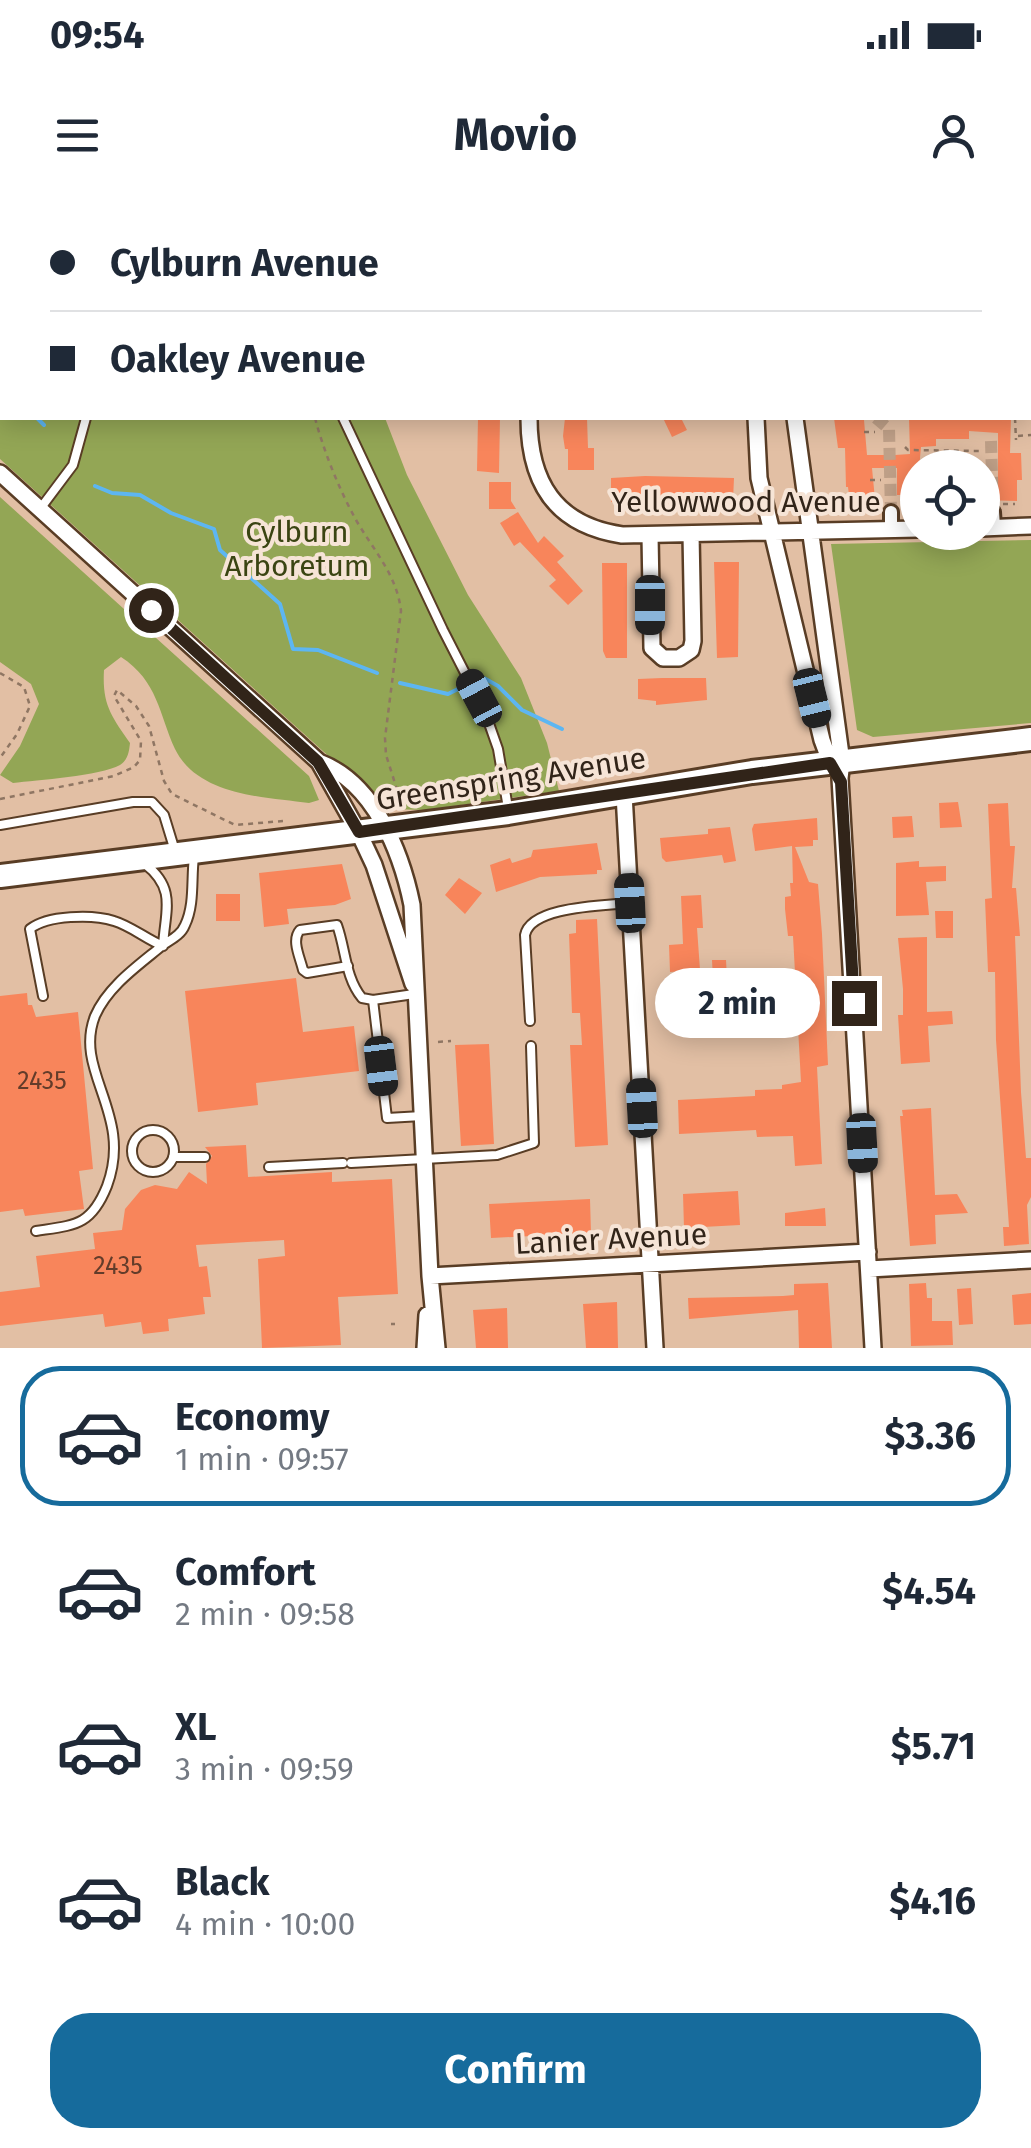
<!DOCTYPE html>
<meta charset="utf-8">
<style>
body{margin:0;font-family:"Fira Sans",sans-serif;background:#f2f2f3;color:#1f2937;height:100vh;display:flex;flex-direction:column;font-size:38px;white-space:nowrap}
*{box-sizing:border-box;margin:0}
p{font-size:32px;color:#747a83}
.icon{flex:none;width:55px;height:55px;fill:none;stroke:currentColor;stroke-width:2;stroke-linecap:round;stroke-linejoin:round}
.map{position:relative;height:1148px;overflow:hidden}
.drawer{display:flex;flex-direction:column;background:#fff;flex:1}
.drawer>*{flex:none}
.hud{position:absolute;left:0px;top:0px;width:1032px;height:220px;box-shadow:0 5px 25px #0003;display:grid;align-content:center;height:220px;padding:0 50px;background:#fff}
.buttons{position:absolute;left:900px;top:250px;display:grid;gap:20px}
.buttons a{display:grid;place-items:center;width:100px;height:100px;border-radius:50%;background:#fff;box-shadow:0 5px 25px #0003;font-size:50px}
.end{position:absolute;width:45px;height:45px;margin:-22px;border:12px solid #312419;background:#fff;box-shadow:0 0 0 5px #fff}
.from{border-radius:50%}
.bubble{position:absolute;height:70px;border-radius:35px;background:#fff;box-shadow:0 5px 25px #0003;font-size:32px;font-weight:700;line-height:70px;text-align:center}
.car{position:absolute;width:30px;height:60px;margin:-30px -15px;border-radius:12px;box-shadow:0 0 8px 2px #0007;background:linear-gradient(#222 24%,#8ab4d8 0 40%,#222 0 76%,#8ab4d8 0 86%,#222 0)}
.hud b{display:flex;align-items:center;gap:35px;height:95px;font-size:38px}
.hud b+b{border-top:2px solid #e0e1e3}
.hud i{width:25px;height:25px;background:#1f2937}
ul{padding:18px 0 0;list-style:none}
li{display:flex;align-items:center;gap:30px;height:140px;margin:0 20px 15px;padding:0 30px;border:5px solid transparent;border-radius:40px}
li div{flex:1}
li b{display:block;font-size:38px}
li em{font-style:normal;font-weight:700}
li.active{border-color:#166b9c}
li>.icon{width:90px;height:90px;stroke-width:1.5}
.button{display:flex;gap:20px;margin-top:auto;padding:20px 50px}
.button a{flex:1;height:115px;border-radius:40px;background:#166b9c;color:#fff;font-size:40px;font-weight:700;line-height:115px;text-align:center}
.status{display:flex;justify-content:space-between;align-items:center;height:70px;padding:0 50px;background:#fff;direction:ltr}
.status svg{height:28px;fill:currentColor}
header{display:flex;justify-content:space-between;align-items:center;height:130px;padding:0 50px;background:#fff;font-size:45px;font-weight:700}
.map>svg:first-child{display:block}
.green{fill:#93a655}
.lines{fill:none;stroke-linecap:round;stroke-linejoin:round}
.stream{stroke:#5db6f2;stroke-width:4}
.building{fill:#f8855b}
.pedestrian-tunnel{stroke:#bfa088;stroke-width:12;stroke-dasharray:12 6;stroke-linecap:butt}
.service-casing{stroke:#593d25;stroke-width:12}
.pedestrian-casing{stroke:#593d25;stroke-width:18}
.minor-casing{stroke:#593d25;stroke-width:20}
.secondary-casing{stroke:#593d25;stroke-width:28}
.path{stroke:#8f7663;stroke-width:2.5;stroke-dasharray:5 5;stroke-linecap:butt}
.service{stroke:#fff;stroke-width:8}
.pedestrian{stroke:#fff;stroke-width:12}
.minor{stroke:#fff;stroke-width:15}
.secondary{stroke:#fff;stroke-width:22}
.route{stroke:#312419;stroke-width:12}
.labels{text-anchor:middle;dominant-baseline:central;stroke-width:8;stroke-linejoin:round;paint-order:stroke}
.number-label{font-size:25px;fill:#633c2a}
.street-label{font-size:30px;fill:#312419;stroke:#f6e4d6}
.park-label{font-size:30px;fill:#3a4412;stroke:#f6e4d6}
</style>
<div class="status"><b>09:54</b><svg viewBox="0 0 49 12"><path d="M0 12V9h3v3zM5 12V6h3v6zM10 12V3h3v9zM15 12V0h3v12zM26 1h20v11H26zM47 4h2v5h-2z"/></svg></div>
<header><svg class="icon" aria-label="menu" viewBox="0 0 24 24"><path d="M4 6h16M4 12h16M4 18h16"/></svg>Movio<svg class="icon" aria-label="person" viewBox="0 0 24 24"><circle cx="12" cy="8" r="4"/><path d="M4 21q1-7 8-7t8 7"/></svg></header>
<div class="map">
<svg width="1031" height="1148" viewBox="0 0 1031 1148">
<rect width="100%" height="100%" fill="#e2bfa4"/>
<path class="green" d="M0,0h343l-341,2v216h383l22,57 61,120 53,83 26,65 12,48 -133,19 -39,-1 -387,-350z
M0,297l309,279 10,24 -10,3c-44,-6 -111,-7 -134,-54 -16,-35 -17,-68 -54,-92l-17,13c-2,34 7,46 26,73 -1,9 -2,17 -10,22 -20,11 -83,15 -107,18l-13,-8 20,-29 19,-42 -8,-20 -31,-22z
M1031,340v183l-158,14 -16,-7 -26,-186z"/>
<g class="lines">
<path class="stream" d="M0,179l2,3
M37,218l7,7
M95,286l17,7 28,2 31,18 43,16 6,21 60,54 13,45 25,1 59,23
M400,483l48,11 34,-17 16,9 24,24 40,19"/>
</g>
<path class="building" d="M478,218h22l-1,55 -22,-2z
M565,218h22l1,30h6v22h-26v-21h-3l-2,-13z
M663,218h18l6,12 -15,7z
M834,218l30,2 3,35h28l15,-1 -1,-36h102l-1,35h11l1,27h-5v21l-35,-1v-19h16v-48l-29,-2v8h-33v7l-15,1 -5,55h-13l-1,-7h-5v-27h-25l4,42 -25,1 -3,-24h-2l-1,-39h-7z
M645,276l89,2 -1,22h-24l-1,3 -13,2 -84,-3v-24z
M489,282h22v19l5,8h-27z
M518,312l20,31 6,-7 20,20 -7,6 26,29 -15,14 -19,-19 7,-6 -36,-38 -6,4 -14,-23z
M714,362h25l-1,95 -21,1z
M602,363h25v95h-21l-3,-7z
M662,478h44l1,22 -51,5v-4l-18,-2v-20z
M958,602l4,25 -22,1 -1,-25z
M1008,603l2,43h5l-3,42h4l4,48h-5l6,156 5,66h5v39l-4,8 2,39 -25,2 -1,-19h6l-13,-187 -1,-68h-7l-3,-73 7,-1 -4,-94z
M912,616l2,21 -21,1 -1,-21z
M817,618l1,22h-5v6l-18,1 14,35 9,2 4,50 6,131 -11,2 5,97 -27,2 -2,-30 -36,1 -1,-7 -77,4 -1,-34 77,-4v-6l27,-1v-4l19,-3 -8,-146h-5l-3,-27v-12l6,-1 -1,-13h3l-1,-37 -37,5 -3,-22 2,-5z
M730,627l6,34 -12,2 -2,-8 -56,7 -4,-4 -2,-20 48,-4v-5z
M597,643l5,27h-5v4l-57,3 -44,15 -6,-27 20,-7 2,5 19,-6 2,-7z
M919,661v6l27,-1v15l-20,1 3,33 -33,1v-53z
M342,664l9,35 -16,6 -48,4 2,15 -25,3 -5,-54z
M459,678l23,15 -17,21 -20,-19z
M216,694h24v27h-24z
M701,695l2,33h-6l3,42 -30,2 -1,-27 14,-1 -2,-48z
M935,711h18v27h-17z
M597,719l11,226 -33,2 -5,-102h12l-2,-32h-8l-3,-79 7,-1v-13z
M927,737v75l25,-1 1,13 -25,2 2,36 -29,2 -3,-49h5v-26l-5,-51z
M712,760h14l1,19h-14z
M296,778l7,54 51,-6 5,45 -103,12 2,22 -60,7 -13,-121z
M27,793l1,12h4l4,12 42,-5 15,157 -14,2 5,38 -59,7 -2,-7 -23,3v-216z
M724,795l1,34 -51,2 -2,-33z
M489,844l5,100 -33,2 -6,-101z
M931,908l4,87 22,-1 11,19 -33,2 1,29 -26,2 -10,-130h3l-1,-6z
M246,945l2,32 84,-5v10l60,-3 6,115 -60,3 3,48 -79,3 -4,-89 27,-3 -1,-16 -88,5 3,22 8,-1 4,31h-8l2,17 -37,5 1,12 -26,3 -2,-12 -36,5 -2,-13 -103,12v-34l40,-5 -4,-31 59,-7 -2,-16 29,-3 3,-21 16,-19 14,-5 22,4 12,-17 18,12 -1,-20 6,-8 -7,-9z
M738,991l2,34 -56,3 -1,-34z
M590,999l1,34 -100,5 -2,-34z
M825,1008l1,18h-41v-13z
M828,1083l4,65h-33l-1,-38 -109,9 -1,-21 95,-2 11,-1v-11z
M926,1083l1,15h5v23h20l1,24 -42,1 -2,-62z
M971,1088l2,36 -14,1 -2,-36z
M1031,1093v31l-17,1 -2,-30z
M617,1102l1,46h-32l-3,-44z
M507,1108l1,40h-32l-3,-38z"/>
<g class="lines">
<path class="pedestrian-tunnel" d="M883,0v2
M876,218l13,11 2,83
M991,241l2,71"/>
<defs>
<path id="service" d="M230,0l1,2
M0,63l2,2
M343,218l100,212 42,82 13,37 10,59
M40,309l33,-44 13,-47
M0,625l133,-23h19l12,13 11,36
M145,664c32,25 20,47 18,82
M348,766l-41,7 -4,-3c-3,-13 -12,-30 -3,-40l37,-5c9,25 8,52 25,73l11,2 41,-6
M43,796l-13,-67c17,-14 63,-15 84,-8 17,5 32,18 49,25
M373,800l14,118 35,-2
M530,821l-5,-86c6,-29 79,-29 105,-32
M132 951a21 21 0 1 1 42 0a21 21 0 1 1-42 0Z
M173,957h32
M351,963l146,-8 37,-12 -3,-97
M269,967l74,-4
M36,1031c39,-6 55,-5 71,-45 27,-72 -34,-114 -12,-170 13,-30 44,-51 68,-71 9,-6 18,-10 22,-20 10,-21 6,-46 9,-68"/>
<path id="pedestrian" d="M988,0v2
M891,312v17
M993,312l1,15"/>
<path id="minor" d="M434,0v2
M529,0v2
M789,2l1,-2
M529,218c0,64 26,107 93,117l296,-6
M756,218l3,60 63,262 10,27
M795,218l47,344 -2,16 33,570
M0,273l319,289 40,71 15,32 39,119
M982,328l49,-2
M650,335l2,113 11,10h16l12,-8 2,-9 -2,-107
M319,562c55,21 82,89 93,143l18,371 7,72
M624,594l31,554
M869,1069l162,-9
M430,1076l438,-24
M425,1148l2,-33"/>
<path id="secondary" d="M0,676l508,-63 244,-41 279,-33"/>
</defs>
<use href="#service" class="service-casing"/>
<use href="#pedestrian" class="pedestrian-casing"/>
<use href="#minor" class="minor-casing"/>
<use href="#secondary" class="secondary-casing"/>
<path class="path" d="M254,0l1,2
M899,2v-2
M1030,88h1
M1030,153h1
M315,218c9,34 24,71 41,102 18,31 41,55 45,91l-16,127 1,17 14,44
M1015,218l1,22
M864,232h11
M1018,236l13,-1
M905,247l3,3 75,1
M870,280h11
M1003,304h12
M0,473l24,14 6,19 -13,28 -17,24
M0,599l114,-23 20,-9 6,-7 1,-19 -27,-45 3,-6 19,16 13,20 15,55 8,13 63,31 48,-4
M438,842l13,-1
M391,1124h4"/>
<use href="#service" class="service"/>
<use href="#pedestrian" class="pedestrian"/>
<use href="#minor" class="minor"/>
<use href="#secondary" class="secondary"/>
</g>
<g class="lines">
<path class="route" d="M151,410l167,152 41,70 471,-69 11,19 13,221"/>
</g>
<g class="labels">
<g class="number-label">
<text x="42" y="881">2435</text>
<text x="118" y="1066">2435</text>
</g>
<g class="street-label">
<text x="746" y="302">Yellowwood Avenue</text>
<text transform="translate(511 579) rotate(-9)">Greenspring Avenue</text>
<text transform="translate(611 1039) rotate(-3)">Lanier Avenue</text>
</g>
<g class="park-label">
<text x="297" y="332">Cylburn<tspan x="297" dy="34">Arboretum</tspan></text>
</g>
</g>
</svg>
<div class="buttons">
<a><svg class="icon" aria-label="locate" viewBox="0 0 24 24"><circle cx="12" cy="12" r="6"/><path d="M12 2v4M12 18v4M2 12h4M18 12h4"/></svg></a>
</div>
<i class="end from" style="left:151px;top:410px"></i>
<i class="end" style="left:854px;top:803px"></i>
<div class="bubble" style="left:655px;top:768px;width:165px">2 min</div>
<i class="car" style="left:650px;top:405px;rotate:180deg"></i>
<i class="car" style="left:479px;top:498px;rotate:332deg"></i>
<i class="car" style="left:812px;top:498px;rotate:166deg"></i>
<i class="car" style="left:630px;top:703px;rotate:357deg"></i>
<i class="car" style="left:381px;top:866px;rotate:173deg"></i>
<i class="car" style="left:642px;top:908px;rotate:357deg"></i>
<i class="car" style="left:862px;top:943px;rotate:177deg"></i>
<div class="hud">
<b><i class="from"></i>Cylburn Avenue</b>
<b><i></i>Oakley Avenue</b>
</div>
</div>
<section class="drawer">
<ul>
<li class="active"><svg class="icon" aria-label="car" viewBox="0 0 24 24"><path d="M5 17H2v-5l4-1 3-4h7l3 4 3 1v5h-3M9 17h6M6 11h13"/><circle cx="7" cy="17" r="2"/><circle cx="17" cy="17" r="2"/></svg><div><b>Economy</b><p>1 min · 09:57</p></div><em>$3.36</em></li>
<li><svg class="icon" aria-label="car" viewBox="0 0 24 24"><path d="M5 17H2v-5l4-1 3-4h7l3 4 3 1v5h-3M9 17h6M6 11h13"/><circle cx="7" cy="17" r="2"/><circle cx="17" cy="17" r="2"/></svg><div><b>Comfort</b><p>2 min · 09:58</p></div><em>$4.54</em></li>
<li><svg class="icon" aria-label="car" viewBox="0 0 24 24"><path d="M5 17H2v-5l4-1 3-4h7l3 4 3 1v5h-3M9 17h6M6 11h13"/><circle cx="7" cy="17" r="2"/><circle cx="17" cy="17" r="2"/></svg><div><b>XL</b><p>3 min · 09:59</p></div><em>$5.71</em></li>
<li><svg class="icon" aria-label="car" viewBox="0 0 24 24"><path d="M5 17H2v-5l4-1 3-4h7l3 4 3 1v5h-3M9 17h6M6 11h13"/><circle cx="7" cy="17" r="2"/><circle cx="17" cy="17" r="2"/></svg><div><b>Black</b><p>4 min · 10:00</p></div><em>$4.16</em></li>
</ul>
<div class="button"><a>Confirm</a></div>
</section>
